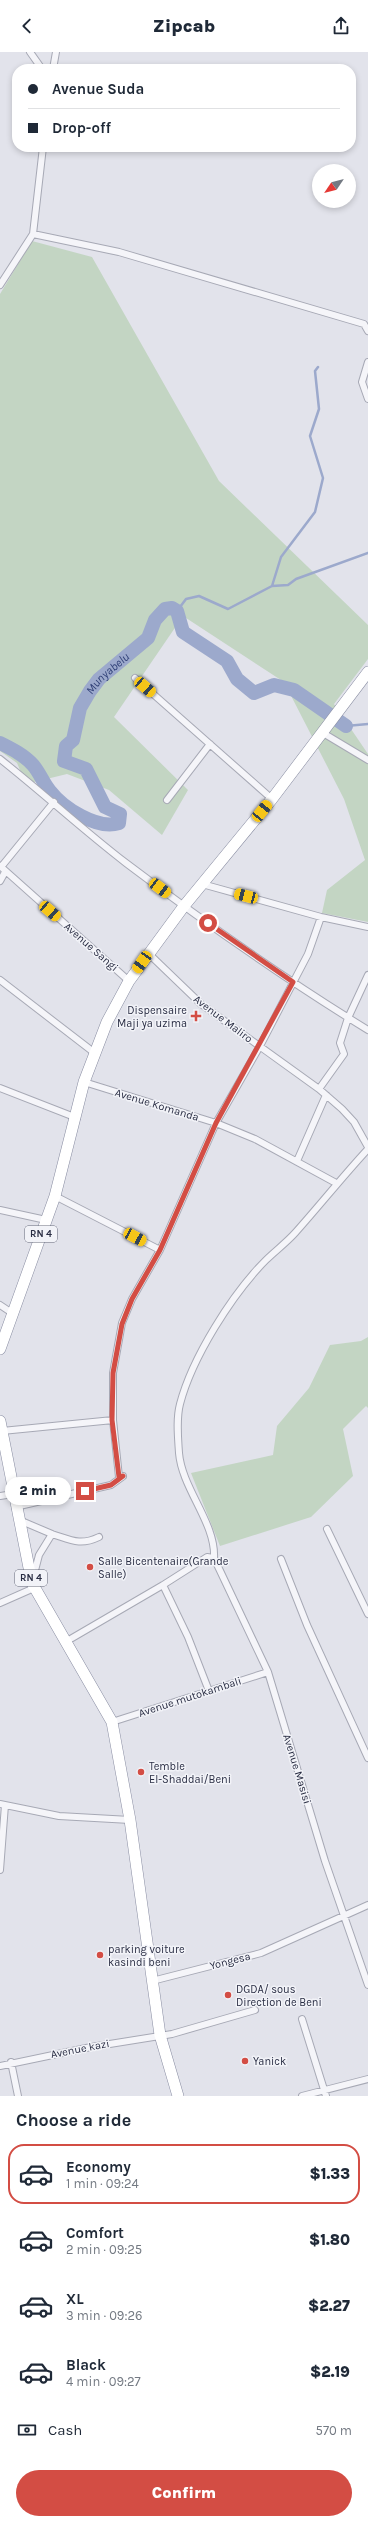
<!DOCTYPE html>
<meta charset="utf-8">
<style>
body{margin:0;font-family:Karla,sans-serif;background:#f2f2f3;color:#1f2937;height:100vh;display:flex;flex-direction:column;font-size:15px;white-space:nowrap}
*{box-sizing:border-box;margin:0}
p{font-size:13px;color:#747a83}
.icon{flex:none;width:22px;height:22px;fill:none;stroke:currentColor;stroke-width:2;stroke-linecap:round;stroke-linejoin:round}
.map{position:relative;height:2044px;overflow:hidden}
.sheet{display:flex;flex-direction:column;background:#fff;flex:1}
.sheet>*{flex:none}
.banner{position:absolute;left:12px;top:12px;width:344px;height:88px;border-radius:16px;box-shadow:0 2px 6px #0003;display:grid;align-content:center;height:88px;padding:0 16px;background:#fff}
.needle{width:26px;rotate:235deg}
.controls{position:absolute;left:312px;top:112px;display:grid;gap:8px}
.controls a{display:grid;place-items:center;width:44px;height:44px;border-radius:50%;background:#fff;box-shadow:0 2px 6px #0003;font-size:20px}
.end{position:absolute;width:18px;height:18px;margin:-9px;border:5px solid #d34d44;background:#fff;box-shadow:0 0 0 2px #fff}
.from{border-radius:50%}
.bubble{position:absolute;height:28px;border-radius:14px;background:#fff;box-shadow:0 2px 6px #0003;font-size:13px;font-weight:800;line-height:28px;text-align:center}
.car{position:absolute;width:12px;height:24px;margin:-12px -6px;border-radius:5px;box-shadow:0 0 3px 1px #0007;background:linear-gradient(#f5c518 24%,#345 0 40%,#f5c518 0 76%,#345 0 86%,#f5c518 0)}
.banner b{display:flex;align-items:center;gap:14px;height:38px;font-size:15px}
.banner b+b{border-top:1px solid #e0e1e3}
.banner i{width:10px;height:10px;background:#1f2937}
ul{padding:0;list-style:none}
li{display:flex;align-items:center;gap:12px;height:60px;margin:0 8px 6px;padding:0 8px;border:2px solid transparent;border-radius:16px}
li div{flex:1}
li b{display:block;font-size:15px}
li em{font-style:normal;font-weight:800}
li.current{border-color:#d34d44}
li>.icon{width:36px;height:36px;stroke-width:1.5}
h2{padding:0 16px;font-size:18px;line-height:48px}
.pay{display:flex;align-items:center;gap:10px;height:44px;padding:0 16px;font-size:15px}
.pay p{margin-inline-start:auto}
.cta{display:flex;gap:8px;margin-top:auto;padding:8px 16px}
.cta a{flex:1;height:46px;border-radius:24px;background:#d34d44;color:#fff;font-size:16px;font-weight:800;line-height:46px;text-align:center}
header{display:flex;justify-content:space-between;align-items:center;height:52px;padding:0 16px;background:#fff;font-size:18px;font-weight:800}
.map>svg:first-child{display:block}
.green{fill:#c3d5c3}
.lines{fill:none;stroke-linecap:round;stroke-linejoin:round}
.stream{stroke:#9ca9cc;stroke-width:2.5}
.river{stroke:#9ca9cc;stroke-width:14}
.minor-casing{stroke:#a7a9b5;stroke-width:8}
.trunk-casing{stroke:#898da2;stroke-width:12}
.minor{stroke:#f5f5f9;stroke-width:6}
.trunk{stroke:#fff;stroke-width:11}
.route{stroke:#d34d44;stroke-width:5}
.poi-dot{fill:#d34d44;stroke:#f2f3f8;stroke-width:1.5}
.labels{text-anchor:middle;dominant-baseline:central;stroke-width:3;stroke-linejoin:round;paint-order:stroke}
.shield{fill:#f2f3f8;stroke:#656879;stroke-width:1}
.shield-label{font-size:10px;font-weight:bold;fill:#292d43}
.street-label{font-size:11px;fill:#292d43;stroke:#f2f3f8}
.poi-label{font-size:11px;fill:#292d43;stroke:#f2f3f8;text-anchor:start}
.water-label{font-size:12px;font-style:italic;fill:#324279;stroke:#f2f3f8}
</style>
<header><svg class="icon" aria-label="back" viewBox="0 0 24 24"><path d="M15 5l-7 7 7 7"/></svg>Zipcab<svg class="icon" aria-label="share" viewBox="0 0 24 24"><path d="M12 15V3M7 8l5-5 5 5M5 13v7h14v-7"/></svg></header>
<div class="map">
<svg width="368" height="2044" viewBox="0 0 368 2044">
<rect width="100%" height="100%" fill="#e2e3eb"/>
<path class="green" d="M32,189l60,16 127,224 149,144v34l-34,45 34,50v168l-46,-9 5,-23 38,-30 -21,-61 -60,-117 -101,-66 -69,101 74,73 -26,45 -53,-45 -42,-16 -41,10 -9,-21 -17,-12v-457z
M368,1285v71l-2,-2 -23,23 10,47 -42,41 -91,29 -29,-73 82,-18 4,-29 32,-38 21,-43 31,-4z"/>
<g class="lines">
<path class="stream" d="M272,534l9,-29 34,-45 8,-34 -13,-42 9,-27 -4,-38 3,-4
M177,559l9,-12 13,-3 29,13 44,-23 16,-1 8,-6 72,-26
M346,674l22,-2"/>
<path class="river" id="s1" d="M0,691c12,6 24,12 33,22 7,8 10,18 17,26 13,17 47,39 69,32l1,-9 -15,-7 -19,-38 -22,-8 2,-15 7,-6 7,-32 10,-17 9,-12 49,-41 7,-18 10,-11 7,-1 5,3 6,21 44,29 10,18 17,14 20,-8 20,5 52,36"/>
<defs>
<path id="minor" d="M30,0l12,17
M53,17l3,-17
M33,182l86,18 245,72 4,7
M0,233l33,-51 10,-87
M368,310l-6,20 6,17
M135,626l137,121
M323,681l45,27
M0,707c43,34 83,71 126,104 78,59 159,116 242,167
M167,748l43,-56
M0,814l129,115
M1,815l53,-65
M0,829l5,-9
M202,832l119,33 47,10
M148,901l53,51 118,85 23,20 12,13 14,25
M0,928l96,74
M84,1030l132,41 39,16 81,44
M0,1036l77,30
M319,1037l25,-35 -4,-11 8,-25 20,-43
M368,1097c-25,27 -48,56 -73,84 -9,10 -20,18 -29,27 -34,34 -74,98 -86,144 -4,15 -2,33 -1,49 3,36 37,70 35,105l54,114 57,189 43,124
M297,1109l29,-66
M55,1144l105,54
M0,1158l46,10
M0,1253l12,8
M2,1379l111,-11
M123,1424l-4,1 -6,-57v-47l9,-50 10,-24 28,-49 56,-127 44,-77 48,-92 13,-37
M0,1444l13,-2
M15,1455l96,-22 11,-8
M19,1468l33,14
M327,1477l41,85
M281,1507l26,66 61,133
M33,1526l6,-23 13,-21c19,6 28,12 47,3
M163,1533l25,52 21,54
M0,1551l34,-15
M67,1589l96,-56 44,-28 7,1
M112,1670l156,-50
M0,1752l59,12 71,4
M0,1818l5,-65
M152,1929l109,-28 107,-48
M302,1967l24,77
M11,2010l7,34
M0,2014l91,-19 81,-13 83,-24
M302,2044l66,-17"/>
<path id="trunk" d="M0,1297l55,-153 29,-114 23,-60 22,-41 55,-75 88,-107 96,-127
M0,1369l32,162 80,139 18,98 30,215 18,61"/>
</defs>
<use href="#minor" class="minor-casing"/>
<use href="#trunk" class="trunk-casing"/>
<use href="#minor" class="minor"/>
<use href="#trunk" class="trunk"/>
</g>
<g class="lines">
<path class="route" d="M85,1439l26,-6 12,-9 -4,1 -7,-57 1,-47 9,-49 10,-25 28,-49 56,-127 77,-141 -85,-59"/>
</g>
<g class="poi-dot">
<path d="M194 958h4v4h4v4h-4v4h-4v-4h-4v-4h4z"/>
<circle cx="90" cy="1515" r="4"/>
<circle cx="141" cy="1720" r="4"/>
<circle cx="100" cy="1903" r="4"/>
<circle cx="228" cy="1943" r="4"/>
<circle cx="245" cy="2009" r="4"/>
</g>
<g class="labels">
<g class="shield">
<rect x="25" y="1174" width="32" height="16" rx="3"/>
<rect x="15" y="1518" width="32" height="16" rx="3"/>
</g>
<g class="shield-label">
<text x="41" y="1182">RN 4</text>
<text x="31" y="1526">RN 4</text>
</g>
<g class="street-label">
<text transform="translate(91 895) rotate(41)">Avenue Sangi</text>
<text transform="translate(223 967) rotate(37)">Avenue Maliro</text>
<text transform="translate(157 1053) rotate(17)">Avenue Komanda</text>
<text transform="translate(190 1645) rotate(-18)">Avenue mutokambali</text>
<text transform="translate(297 1717) rotate(73)">Avenue Masisi</text>
<text transform="translate(230 1909) rotate(-14)">Yongesa</text>
<text transform="translate(80 1997) rotate(-11)">Avenue kazi</text>
</g>
<g class="poi-label">
<text x="187" y="958" text-anchor="end">Dispensaire<tspan x="187" dy="13">Maji ya uzima</tspan></text>
<text x="98" y="1509">Salle Bicentenaire(Grande<tspan x="98" dy="13">Salle)</tspan></text>
<text x="149" y="1714">Temble<tspan x="149" dy="13">El-Shaddai/Beni</tspan></text>
<text x="108" y="1897">parking voiture<tspan x="108" dy="13">kasindi beni</tspan></text>
<text x="236" y="1937">DGDA/ sous<tspan x="236" dy="13">Direction de Beni</tspan></text>
<text x="253" y="2009">Yanick</text>
</g>
<g class="water-label">
<text stroke="none"><textPath href="#s1" startOffset="344">Munyabelu</textPath></text>
</g>
</g>
</svg>
<div class="controls">
<a><svg class="needle" viewBox="-14 -14 28 28"><path d="M0-13l5 13h-10z" fill="#e53935"/><path d="M0 13l5-13h-10z" fill="#747a83"/></svg></a>
</div>
<i class="end from" style="left:208px;top:871px"></i>
<i class="end" style="left:85px;top:1439px"></i>
<div class="bubble" style="left:5px;top:1425px;width:66px">2 min</div>
<i class="car" style="left:145px;top:635px;rotate:131deg"></i>
<i class="car" style="left:262px;top:759px;rotate:39deg"></i>
<i class="car" style="left:160px;top:836px;rotate:127deg"></i>
<i class="car" style="left:246px;top:844px;rotate:285deg"></i>
<i class="car" style="left:50px;top:859px;rotate:131deg"></i>
<i class="car" style="left:142px;top:910px;rotate:215deg"></i>
<i class="car" style="left:135px;top:1185px;rotate:118deg"></i>
<div class="banner">
<b><i class="from"></i>Avenue Suda</b>
<b><i></i>Drop-off</b>
</div>
</div>
<section class="sheet">
<h2>Choose a ride</h2>
<ul>
<li class="current"><svg class="icon" aria-label="car" viewBox="0 0 24 24"><path d="M5 17H2v-5l4-1 3-4h7l3 4 3 1v5h-3M9 17h6M6 11h13"/><circle cx="7" cy="17" r="2"/><circle cx="17" cy="17" r="2"/></svg><div><b>Economy</b><p>1 min · 09:24</p></div><em>$1.33</em></li>
<li><svg class="icon" aria-label="car" viewBox="0 0 24 24"><path d="M5 17H2v-5l4-1 3-4h7l3 4 3 1v5h-3M9 17h6M6 11h13"/><circle cx="7" cy="17" r="2"/><circle cx="17" cy="17" r="2"/></svg><div><b>Comfort</b><p>2 min · 09:25</p></div><em>$1.80</em></li>
<li><svg class="icon" aria-label="car" viewBox="0 0 24 24"><path d="M5 17H2v-5l4-1 3-4h7l3 4 3 1v5h-3M9 17h6M6 11h13"/><circle cx="7" cy="17" r="2"/><circle cx="17" cy="17" r="2"/></svg><div><b>XL</b><p>3 min · 09:26</p></div><em>$2.27</em></li>
<li><svg class="icon" aria-label="car" viewBox="0 0 24 24"><path d="M5 17H2v-5l4-1 3-4h7l3 4 3 1v5h-3M9 17h6M6 11h13"/><circle cx="7" cy="17" r="2"/><circle cx="17" cy="17" r="2"/></svg><div><b>Black</b><p>4 min · 09:27</p></div><em>$2.19</em></li>
</ul>
<div class="pay"><svg class="icon" aria-label="cash" viewBox="0 0 24 24"><path d="M3 7h18v10H3z"/><circle cx="12" cy="12" r="2"/></svg>Cash<p>570 m</p></div>
<div class="cta"><a>Confirm</a></div>
</section>
